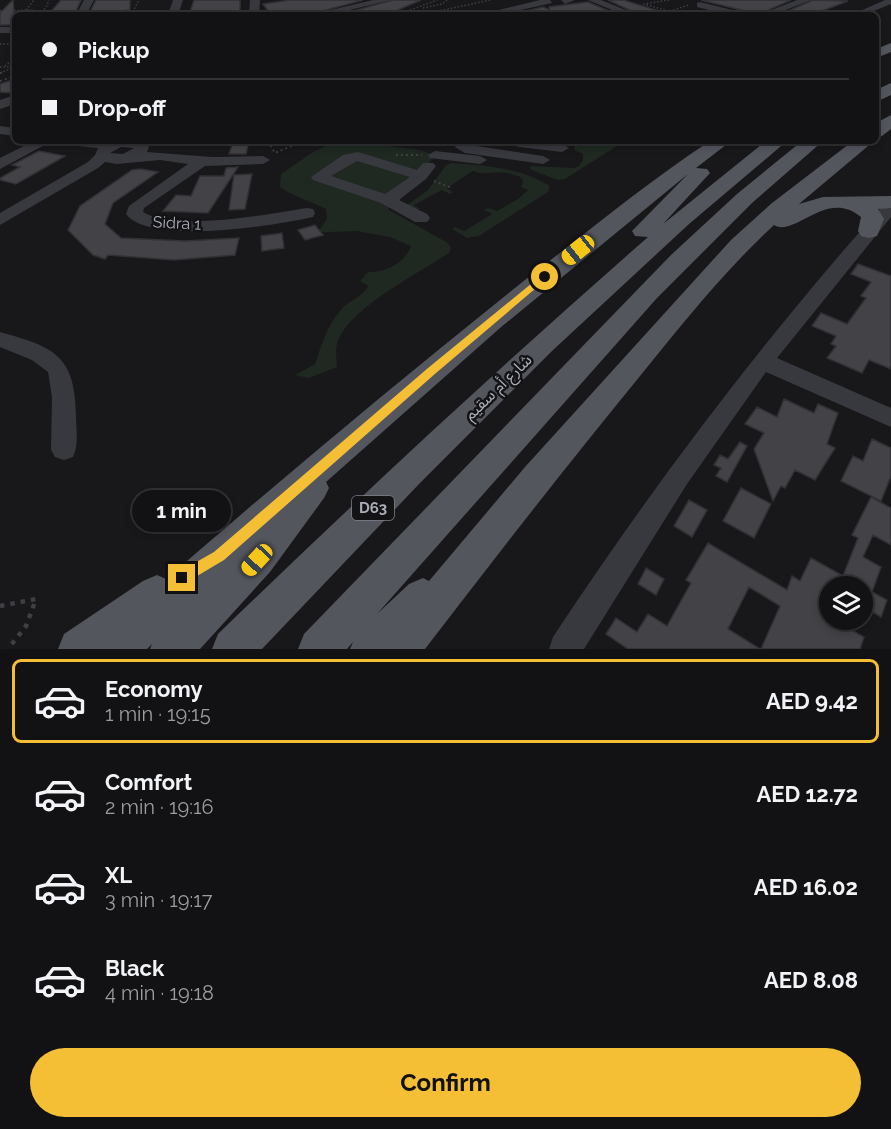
<!DOCTYPE html>
<meta charset="utf-8">
<style>
body{margin:0;font-family:Raleway,"Noto Sans Arabic",sans-serif;background:#1b1a1d;color:#f1f3f6;height:100vh;display:flex;flex-direction:column;font-size:22px;white-space:nowrap}
*{box-sizing:border-box;margin:0}
p{font-size:20px;color:#9c9da0}
.icon{flex:none;width:33px;height:33px;fill:none;stroke:currentColor;stroke-width:2;stroke-linecap:round;stroke-linejoin:round}
.map{position:relative;height:649px;overflow:hidden}
.sheet{display:flex;flex-direction:column;background:#121114;flex:1}
.sheet>*{flex:none}
.hud{position:absolute;left:12px;top:12px;width:867px;height:132px;border-radius:9px;box-shadow:0 3px 9px #0003,0 0 0 2px #313134;display:grid;align-content:center;height:132px;padding:0 30px;background:#121114}
.buttons{position:absolute;left:819px;top:576px;display:grid;gap:12px}
.buttons a{display:grid;place-items:center;width:54px;height:54px;border-radius:50%;background:#121114;box-shadow:0 3px 9px #0003,0 0 0 2px #313134;font-size:30px}
.end{position:absolute;width:27px;height:27px;margin:-14px;border:8px solid #f4bf35;background:#111;box-shadow:0 0 0 3px #111}
.from{border-radius:50%}
.bubble{position:absolute;height:42px;border-radius:21px;background:#121114;box-shadow:0 3px 9px #0003,0 0 0 2px #313134;font-size:20px;font-weight:700;line-height:42px;text-align:center}
.car{position:absolute;width:18px;height:36px;margin:-18px -9px;border-radius:8px;box-shadow:0 0 4px 2px #0007;background:linear-gradient(#f5c518 24%,#345 0 40%,#f5c518 0 76%,#345 0 86%,#f5c518 0)}
.hud b{display:flex;align-items:center;gap:21px;height:57px;font-size:22px}
.hud b+b{border-top:2px solid #313134}
.hud i{width:15px;height:15px;background:#f1f3f6}
ul{padding:10px 0 0;list-style:none}
li{display:flex;align-items:center;gap:18px;height:84px;margin:0 12px 9px;padding:0 18px;border:3px solid transparent;border-radius:9px}
li div{flex:1}
li b{display:block;font-size:22px}
li em{font-style:normal;font-weight:700}
li.active{border-color:#f4bf35}
li>.icon{width:54px;height:54px;stroke-width:1.5}
.cta{display:flex;gap:12px;margin-top:auto;padding:12px 30px}
.cta a{flex:1;height:69px;border-radius:36px;background:#f4bf35;color:#111;font-size:24px;font-weight:700;line-height:69px;text-align:center}
.map>svg:first-child{display:block}
.green{fill:#1f2821}
.building{fill:#424247;stroke:#323136;stroke-width:1.5}
.lines{fill:none;stroke-linecap:round;stroke-linejoin:round}
.path-far2{stroke:#3e4046;stroke-width:1.5;stroke-dasharray:1.5 2;stroke-linecap:butt}
.path-far1{stroke:#3e4046;stroke-width:2;stroke-dasharray:2 3;stroke-linecap:butt}
.path{stroke:#3e4046;stroke-width:4.5;stroke-dasharray:4.5 6;stroke-linecap:butt}
.minor{fill:#38393f;fill-rule:evenodd}
.major{fill:#54565e;fill-rule:evenodd}
.route{fill:#f4bf35}
.labels{text-anchor:middle;dominant-baseline:central;stroke-width:5;stroke-linejoin:round;paint-order:stroke}
.shield{fill:#131215;stroke:#7d7f88;stroke-width:1.5}
.shield-label{font-size:15px;font-weight:bold;fill:#aaaeba}
.street-label{font-size:16px;fill:#aaaeba;stroke:#131215}
</style>
<div class="map">
<svg width="891" height="649" viewBox="0 0 891 649">
<rect width="100%" height="100%" fill="#18171a"/>
<path class="green" d="M336,141h37l-1,3 48,6 14,5 -13,22 -33,29 1,4 59,33 3,5 -2,5c-31,21 -101,55 -112,91 -2,7 0,16 0,23l-28,11 -14,-3 20,-11c6,-18 12,-38 25,-53 8,-11 21,-12 28,-25l-8,-5 8,-9c17,1 37,-9 43,-26l-21,-9 -34,-6 -51,2 14,-3 8,-11 -1,-10c-16,-8 -32,-12 -46,-22l1,-13 32,-22z
M532,141h89l1,2 -57,36 -7,1 -27,-10 -1,-4 44,2 5,-2 4,-6v-6l-9,-4 1,-4z
M451,163c33,2 71,5 99,23l-2,6 -69,44 -12,2 -15,-9 3,-2 9,4 28,-17 -8,-4 4,-2 9,3 21,-12 10,-9 -7,-3 2,-5 -1,-4c-22,-11 -31,-1 -49,-7l-26,17 6,4 -3,2 -8,-4 -28,15 6,4h-9l-4,-4 21,-15 18,-25z"/>
<path class="building" d="M13,0l2,25h-15v-12z
M61,0h20l-6,13 -26,1z
M96,0h34v10l-35,4 2,-2h-7z
M194,0h46v15h-51z
M290,0h73l-55,15h-37l-8,-11z
M393,0h28l-35,15h-47z
M608,0h15l36,11 -1,4h-18z
M701,0h90l-34,15h-9l-3,-4z
M813,0l35,1 -37,14h-32z
M588,2l30,13h-109l34,-8 7,3 -1,-3z
M15,79v14l-15,-1v-8z
M249,141l-3,13h-17l4,-12z
M39,151l26,5 -49,28 -16,-4v-2l20,-11 -8,-2z
M238,167l-30,46 -45,-2 13,-16 15,1 9,-20h24l2,-8z
M141,169l17,3 -45,31 -8,21 16,14 64,3 54,-3 -4,17 -61,5 -66,-5 -3,4 -12,-4 -25,-25 12,-24 52,-36z
M252,174l-7,35 -16,1 5,-35z
M315,225l8,10 -18,5 -7,-10z
M282,233l2,15 -22,3 -1,-15z
M858,264l33,12v93l-22,-9 -7,13 -35,-15 9,-12 -5,-2 5,-8 -24,-10 9,-13 26,11 19,-26 -5,-2 10,-14 -20,-8z
M784,399l30,14 4,-9 20,9 -11,31 8,4 -20,32 -20,-10 -10,18 -4,-2 -8,15 -19,-52 10,-16 -19,-9 12,-17 20,10z
M872,439l19,9v28l-10,25 -40,-20 12,-25 10,5z
M740,442l7,4 -20,36 -11,-6 5,-8 -7,-3 6,-10 8,4z
M741,488l30,16 -17,34 -31,-17z
M871,497l20,11v37l-18,-10 -10,22 18,10 -9,25 15,8 -6,17 -15,-9 -4,6v-28h-32v21l-4,8 4,5h4l30,17 -4,12h-99l19,-43 -31,-19 -21,42 32,20h-132l-22,-15 10,-16 21,14 11,-18 19,12 24,-43 -5,-3 22,-37 79,47 5,-14 8,5 11,-23 32,18 15,-38 -6,-3z
M689,500l18,10 -15,27 -18,-11z
M646,568l18,11 -8,16 -18,-11z"/>
<g class="lines">
<path class="path-far2" d="M669,0l-25,4 38,11
M423,8l19,-4 5,-4
M573,9l13,6
M26,10l8,-10
M554,10l11,5
M0,11l32,-1 -3,5
M670,11l19,-6
M35,15l11,-7 3,-8
M131,15l8,-15
M397,15l40,-15
M420,15l70,-15
M0,18h15
M0,44h15
M5,66l10,-8
M0,67h13
M0,73l15,-6"/>
<path class="path-far1" d="M0,73l3,-1
M0,81l15,-5
M268,141l7,12 28,-12
M339,141l16,4
M396,155h26
M434,181l18,7"/>
<path class="path" d="M0,606l36,-7 -10,27 -18,23"/>
<path class="minor" d="M84,0h10l-8,15h-10z
M173,0h10l-5,15h-10z
M250,0h10l-1,15h-10z
M373,0h18l-62,15h-19z
M540,0h10l2,3 -54,12h-20z
M561,0h14l-10,4z
M588,0h13l37,15h-14z
M797,0h14l-38,15h-14z
M885,0h6v4l-27,11h-13z
M700,2l44,11 2,2h-17l-32,-8v-4z
M0,27h15v6h-15z
M15,95v9l-15,5v-9z
M0,126l15,2v8l-15,-2z
M34,141h18l-52,28v-11z
M60,141h82l7,6 -2,5 65,5 51,-1 7,4 -7,4 -58,2 -61,42 -1,4c31,20 127,2 164,-4l6,1 2,4 -2,4c-35,8 -164,29 -187,-3l3,-8 59,-42 -28,-4 -43,4 -12,-2 -7,6 -98,57v-12l88,-51 7,-7 3,-7 -31,-3zM121,147l13,1 -11,6 -13,-1z
M459,141h14l-3,4 73,11 7,4 -7,4 -78,-11 -10,-6z
M514,141l48,3 7,4 -7,4 -42,-5 -5,-1z
M435,151l45,5 7,4 -7,4 -50,-6 -2,-3z
M358,152l59,18 6,-7h10l3,3 -10,13 -27,21 28,14 3,4 -3,4h-12l-34,-19 -68,-23 -2,-3 32,-22zM357,161l53,16 -25,17 -54,-18z
M891,202v15l-114,141 114,50v19l-125,-55 -79,112 -103,165h-35l4,-12c101,-153 210,-297 332,-434z
M0,332c54,15 75,23 76,83 0,14 3,30 -3,42l-9,3 -9,-3 -4,-7 1,-53 -4,-25 -16,-12 -32,-13z"/>
<path class="major" d="M891,43v9l-15,6v-9z
M891,83v12l-15,7v-12z
M891,115v14l-9,7 -6,1v-14z
M710,141h21l-35,27 11,1 3,4 -47,51 103,-83h21l-98,83 -137,127 -132,132 -158,166h-50l6,-15c140,-136 283,-268 430,-397l-13,-1 -3,-5 56,-57 -188,154 -174,154 3,6 -5,10 -54,74 -70,77h-50l2,-5 -5,5h-89l6,-15 79,-53 14,-6 9,4c118,-102 237,-202 359,-299 61,-47 120,-96 185,-139z
M802,141h21l-71,62 -95,95 -280,316 32,-30 14,-6 6,3 96,-114 206,-227 41,-37 81,-62h21l-75,63 24,-7 68,-1v12l-13,1 6,10 -7,17 -8,2 -8,-2 -3,-5 3,-14c-35,-29 -66,21 -87,8 -51,47 -94,102 -138,156 -72,88 -142,178 -211,268h-75l3,-7 -6,7h-49l6,-15 367,-379 66,-61z"/>
</g>
<path class="route" d="M542,275l7,2 -113,96 -212,187 -37,22 -5,2 -5,-2 -2,-4 2,-5 37,-21 214,-184z"/>
<g class="labels">
<rect class="shield" x="352" y="496" width="42" height="24" rx="4.5"/>
<g class="shield-label">
<text x="373" y="508">D63</text>
</g>
<g class="street-label">
<text transform="translate(177 223) rotate(3)">Sidra 1</text>
<text transform="translate(498 387) rotate(-44)">شارع أم سقيم</text>
</g>
</g>
</svg>
<div class="buttons">
<a><svg class="icon" aria-label="layers" viewBox="0 0 24 24"><path d="M12 4l9 5-9 5-9-5zM3 14l9 5 9-5"/></svg></a>
</div>
<i class="end from" style="left:545px;top:277px"></i>
<i class="end" style="left:182px;top:578px"></i>
<div class="bubble" style="left:132px;top:490px;width:99px">1 min</div>
<i class="car" style="left:578px;top:250px;rotate:231deg"></i>
<i class="car" style="left:257px;top:560px;rotate:223deg"></i>
<div class="hud">
<b><i class="from"></i>Pickup</b>
<b><i></i>Drop-off</b>
</div>
</div>
<section class="sheet">
<ul>
<li class="active"><svg class="icon" aria-label="car" viewBox="0 0 24 24"><path d="M5 17H2v-5l4-1 3-4h7l3 4 3 1v5h-3M9 17h6M6 11h13"/><circle cx="7" cy="17" r="2"/><circle cx="17" cy="17" r="2"/></svg><div><b>Economy</b><p>1 min · 19:15</p></div><em>AED 9.42</em></li>
<li><svg class="icon" aria-label="car" viewBox="0 0 24 24"><path d="M5 17H2v-5l4-1 3-4h7l3 4 3 1v5h-3M9 17h6M6 11h13"/><circle cx="7" cy="17" r="2"/><circle cx="17" cy="17" r="2"/></svg><div><b>Comfort</b><p>2 min · 19:16</p></div><em>AED 12.72</em></li>
<li><svg class="icon" aria-label="car" viewBox="0 0 24 24"><path d="M5 17H2v-5l4-1 3-4h7l3 4 3 1v5h-3M9 17h6M6 11h13"/><circle cx="7" cy="17" r="2"/><circle cx="17" cy="17" r="2"/></svg><div><b>XL</b><p>3 min · 19:17</p></div><em>AED 16.02</em></li>
<li><svg class="icon" aria-label="car" viewBox="0 0 24 24"><path d="M5 17H2v-5l4-1 3-4h7l3 4 3 1v5h-3M9 17h6M6 11h13"/><circle cx="7" cy="17" r="2"/><circle cx="17" cy="17" r="2"/></svg><div><b>Black</b><p>4 min · 19:18</p></div><em>AED 8.08</em></li>
</ul>
<div class="cta"><a>Confirm</a></div>
</section>
